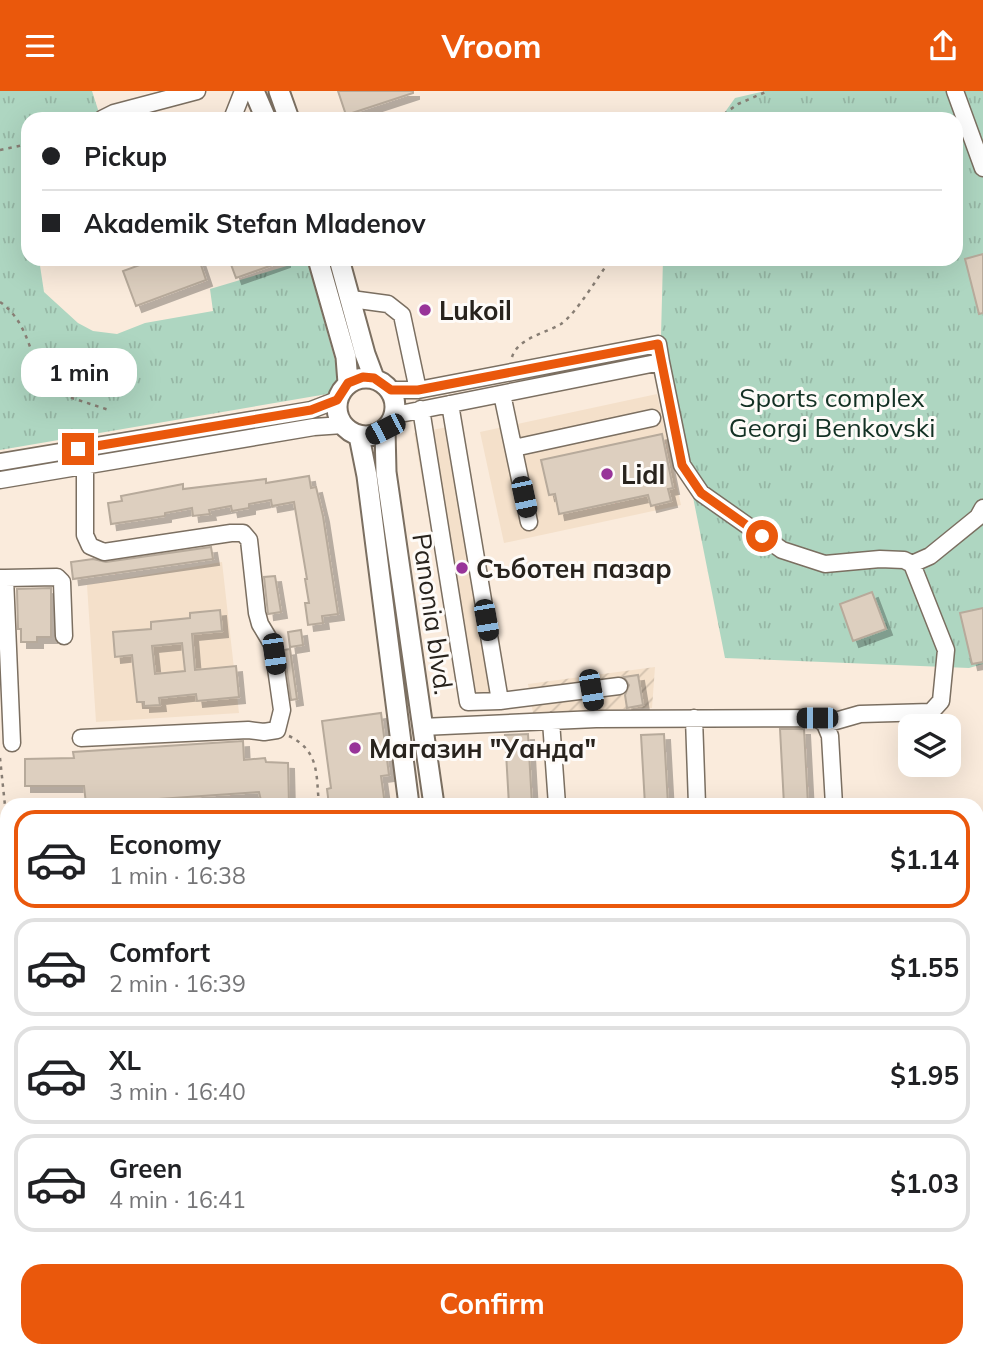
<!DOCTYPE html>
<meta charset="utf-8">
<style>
body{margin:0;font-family:Mulish,sans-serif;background:#f6f6f6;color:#202124;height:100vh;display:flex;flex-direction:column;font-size:26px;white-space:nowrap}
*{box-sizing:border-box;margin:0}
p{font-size:23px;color:#757577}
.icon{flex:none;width:38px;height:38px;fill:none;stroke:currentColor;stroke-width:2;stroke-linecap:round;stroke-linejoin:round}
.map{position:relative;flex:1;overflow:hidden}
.details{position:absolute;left:0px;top:707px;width:984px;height:560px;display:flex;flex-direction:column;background:#fff;border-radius:21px 21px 0 0;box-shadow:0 7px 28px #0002}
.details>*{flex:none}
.hud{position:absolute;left:21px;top:21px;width:942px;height:154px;border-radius:21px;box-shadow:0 7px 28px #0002;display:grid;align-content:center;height:154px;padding:0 21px;background:#fff}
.buttons{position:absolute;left:898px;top:623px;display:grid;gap:14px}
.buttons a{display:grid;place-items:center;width:63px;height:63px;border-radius:14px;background:#fff;box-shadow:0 7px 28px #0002;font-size:35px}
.end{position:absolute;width:32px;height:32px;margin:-16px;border:9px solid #ea580c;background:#fff;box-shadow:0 0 0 4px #fff}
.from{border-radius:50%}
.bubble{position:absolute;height:49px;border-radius:21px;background:#fff;box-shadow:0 7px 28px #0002;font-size:23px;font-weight:700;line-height:49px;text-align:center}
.car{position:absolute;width:21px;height:42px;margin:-21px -10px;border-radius:9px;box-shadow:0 0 5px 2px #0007;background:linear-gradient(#222 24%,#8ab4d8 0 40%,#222 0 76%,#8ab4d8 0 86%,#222 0)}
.hud b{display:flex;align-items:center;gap:24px;height:66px;font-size:26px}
.hud b+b{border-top:2px solid #e0e0e0}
.hud i{width:18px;height:18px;background:#202124}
ul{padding:12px 0 0;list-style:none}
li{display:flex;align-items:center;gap:21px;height:98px;margin:0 14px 10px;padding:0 7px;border:4px solid #e0e0e0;border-radius:21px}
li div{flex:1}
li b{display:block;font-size:26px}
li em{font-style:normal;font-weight:700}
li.active{border-color:#ea580c}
li>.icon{width:63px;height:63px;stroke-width:1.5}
.action{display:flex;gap:14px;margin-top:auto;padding:14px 21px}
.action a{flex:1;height:80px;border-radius:21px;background:#ea580c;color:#fff;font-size:28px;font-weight:700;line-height:80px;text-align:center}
header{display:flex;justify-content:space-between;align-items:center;height:91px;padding:0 21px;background:#ea580c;color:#fff;font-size:32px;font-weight:700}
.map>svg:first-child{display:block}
.built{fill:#f4e0ca}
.industrial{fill:url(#industrial-furrows)}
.park{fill:url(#park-tufts)}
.building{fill:#ddcfbf;stroke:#b7aa9b;stroke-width:2;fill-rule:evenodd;filter:url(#shadow)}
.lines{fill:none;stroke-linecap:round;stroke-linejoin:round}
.minor-casing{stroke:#7b6f61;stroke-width:19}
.major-casing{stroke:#7b6f61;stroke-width:23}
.path{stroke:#887e74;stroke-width:2.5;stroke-dasharray:3.5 5;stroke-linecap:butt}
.minor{stroke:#fff;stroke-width:16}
.major{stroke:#fff;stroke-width:19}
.route{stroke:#ea580c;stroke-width:9}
.poi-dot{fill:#983499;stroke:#fefbf8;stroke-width:2.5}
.labels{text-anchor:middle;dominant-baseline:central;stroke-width:6;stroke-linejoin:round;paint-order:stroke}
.poi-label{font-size:26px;font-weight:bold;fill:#28231d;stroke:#fefbf8;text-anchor:start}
.park-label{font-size:26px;fill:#123023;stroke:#fefbf8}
.street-label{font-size:26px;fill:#28231d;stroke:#fefbf8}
</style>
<header><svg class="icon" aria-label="menu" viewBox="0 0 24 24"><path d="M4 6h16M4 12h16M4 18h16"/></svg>Vroom<svg class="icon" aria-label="share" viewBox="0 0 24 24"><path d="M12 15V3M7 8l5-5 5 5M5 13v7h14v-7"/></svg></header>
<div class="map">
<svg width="983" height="1267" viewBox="0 0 983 1267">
<defs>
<pattern id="industrial-furrows" width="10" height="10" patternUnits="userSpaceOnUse" patternTransform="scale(1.75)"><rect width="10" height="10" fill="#f4e0ca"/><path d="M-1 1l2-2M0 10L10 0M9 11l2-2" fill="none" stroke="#d1c0ad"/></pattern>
<pattern id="park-tufts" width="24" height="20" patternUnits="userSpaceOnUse" patternTransform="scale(1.75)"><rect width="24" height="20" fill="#aed6c1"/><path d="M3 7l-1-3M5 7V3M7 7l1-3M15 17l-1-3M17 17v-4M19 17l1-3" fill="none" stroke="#96b7a5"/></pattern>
<filter id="shadow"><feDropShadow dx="6" dy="6" stdDeviation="0" flood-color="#0004"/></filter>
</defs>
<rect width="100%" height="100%" fill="#faebdc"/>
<path class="built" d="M657,303l24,111 -177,38 -24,-111z
M460,334l49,278 -47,4 -48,-274z
M222,471l17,151 -143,9 -9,-137z"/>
<path class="industrial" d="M655,576l-3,41 -119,5 -5,-29z"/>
<path class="park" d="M0,0h92l9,28h-73v140h11l5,33 34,31 15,8 24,3 28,-11 68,-12 -3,-22 97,-29 34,122 -8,11 -333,57z
M765,0h218v573l-14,4 -244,-10 -64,-322 2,-77h293v-140h-236l15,-21z"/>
<path class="building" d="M338,0h75v2l-67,22z
M983,163v59l-4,1 -14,-55z
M156,168h43l7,21 -70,26 -13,-35z
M229,168h55v2l-48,17z
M662,343l11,54 -5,1 3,12 -20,5 -3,-11 -89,19 -4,-20 -6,1 -8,-35z
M309,385l2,12 5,-1 7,29 15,98 -16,2 1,7 -15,2 -3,-22h4l-4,-24h2l-13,-77 -22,4 -1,-6 -22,4v4l-17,3 -1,-5 -22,4 1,4 -17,2 -1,-8 -27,5v3l-54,8 -3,-21 14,-2 -1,-5 62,-12v5l83,-10v4z
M211,456l2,12 -140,20 -2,-17 22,-3 13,3z
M275,485l6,36 -13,2 -4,-37z
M51,497v49h-14v5h-16v-13h-3l-1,-40z
M872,501l14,37 -33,12 -13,-37z
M983,517v54l-11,2 -12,-51z
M220,519l2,21 -30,3 3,36 41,-4 3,31 -42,4 -1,-7 -37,4 1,7 -16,1v-4h-7l-5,-47 -17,2 -2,-25 38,-3v-7l39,-4v-5zM182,552l3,28 -30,3 -3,-28z
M301,539l2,15 -13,2 -2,-15z
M290,558l7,50 -6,1 -7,-50z
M638,584l5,30 -16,3 -2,-13 4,-10 -5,-8z
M381,622l8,62 -8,1 4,29h-56l-2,-16 4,-1 -9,-67z
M780,638h24l4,76h-24z
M528,643l4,71h-23l-4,-70z
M664,643l4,71h-23l-4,-70z
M243,650l1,19 21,-2 1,4 22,1 1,42h-27l-3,-13 -173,12 -2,-18h-59v-27l49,-1 -1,-6z"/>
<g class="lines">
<defs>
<path id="minor" d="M955,0l28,77
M102,28l12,-6 83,-22
M232,28l11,-28
M351,208l37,5 14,11 16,75
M661,271l21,103 19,28 81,57 43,14 55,-5 24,1 8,4
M391,299h27l240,-46 3,18 -266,53
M502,303l27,128
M450,313l50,297
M421,318l47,293 32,-1 119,-15
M514,357l138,-30
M0,371l311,-52 26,-10
M0,389l314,-53 29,-2
M0,487h5l7,165
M5,487l52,-1 5,5 2,54
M694,627l3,87
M551,630l6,84
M825,633l35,-10 71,-2 10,-11 5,-51 -34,-86 18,-8 48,-39 5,-9
M422,636l174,-8 221,-1 8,6 5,12 4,69
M81,647l167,-8 16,2 13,-2 5,-20 -8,-56 -2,-10 -12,-20 -3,-11 -8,-73 -6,-7h-12l-127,19 -14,-6 -5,-11v-70
M0,738h7
M976,746l7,-3
M976,886l7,-1
M0,932l7,2
M0,1054h7
M0,1228l7,-1
M90,1260v7
M399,1260l1,7
M866,1260v7"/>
<path id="major" d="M254,0l12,28
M279,0l10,28
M318,168l28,98 2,26
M339,168l26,95 9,24
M337 316a29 29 0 1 1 58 0a29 29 0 1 1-58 0Z
M385,338l1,43 48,333
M359,345l8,40 42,329
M976,1033l7,-1
M976,1049l7,-1
M0,1133l7,-1
M486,1260l1,7
M509,1260l1,7"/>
</defs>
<use href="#minor" class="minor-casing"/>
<use href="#major" class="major-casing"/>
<path class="path" d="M717,28l21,-15 30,-13
M0,59l28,-6
M0,211c28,19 32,57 44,87l65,21
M512,266c6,-19 34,-24 49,-33 15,-10 38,-49 50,-65
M289,645c31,15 27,39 30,69
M0,667l6,57
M312,1260v7"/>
<use href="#minor" class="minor"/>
<use href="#major" class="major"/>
</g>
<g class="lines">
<path class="route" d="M78,358l233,-39 26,-10 11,-17 15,-6 11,1 17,12h27l240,-46 24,121 19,28 61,43"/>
</g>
<g class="poi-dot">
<circle cx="425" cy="219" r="7"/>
<circle cx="607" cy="383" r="7"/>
<circle cx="462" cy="477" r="7"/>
<circle cx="355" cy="657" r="7"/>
</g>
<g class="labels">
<g class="poi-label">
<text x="439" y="219">Lukoil</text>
<text x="621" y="383">Lidl</text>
<text x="476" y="477">Съботен пазар</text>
<text x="369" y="657">Магазин "Уанда"</text>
</g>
<g class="park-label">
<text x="832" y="306">Sports complex<tspan x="832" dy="30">Georgi Benkovski</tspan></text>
</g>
<g class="street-label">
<text transform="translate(433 523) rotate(82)">Panonia blvd.</text>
</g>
</g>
</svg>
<div class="buttons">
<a><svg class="icon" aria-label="layers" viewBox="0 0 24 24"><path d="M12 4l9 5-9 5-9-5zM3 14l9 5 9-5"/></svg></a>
</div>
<i class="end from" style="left:762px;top:445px"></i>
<i class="end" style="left:78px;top:358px"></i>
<div class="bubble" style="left:21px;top:257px;width:116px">1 min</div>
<i class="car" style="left:385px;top:338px;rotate:243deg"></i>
<i class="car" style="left:524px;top:406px;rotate:168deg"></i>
<i class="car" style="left:486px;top:529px;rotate:170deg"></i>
<i class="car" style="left:274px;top:563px;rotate:172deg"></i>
<i class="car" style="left:591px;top:599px;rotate:170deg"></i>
<i class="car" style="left:817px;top:627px;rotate:270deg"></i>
<div class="hud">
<b><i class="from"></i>Pickup</b>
<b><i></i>Akademik Stefan Mladenov</b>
</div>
<section class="details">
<ul>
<li class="active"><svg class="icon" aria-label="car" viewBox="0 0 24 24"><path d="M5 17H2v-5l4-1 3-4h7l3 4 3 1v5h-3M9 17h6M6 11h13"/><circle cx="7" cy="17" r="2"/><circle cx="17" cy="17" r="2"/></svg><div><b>Economy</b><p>1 min · 16:38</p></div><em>$1.14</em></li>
<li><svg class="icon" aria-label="car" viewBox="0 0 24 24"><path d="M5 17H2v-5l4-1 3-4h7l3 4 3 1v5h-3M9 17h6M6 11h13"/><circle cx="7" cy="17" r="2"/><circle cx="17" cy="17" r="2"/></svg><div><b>Comfort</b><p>2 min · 16:39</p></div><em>$1.55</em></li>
<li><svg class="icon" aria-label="car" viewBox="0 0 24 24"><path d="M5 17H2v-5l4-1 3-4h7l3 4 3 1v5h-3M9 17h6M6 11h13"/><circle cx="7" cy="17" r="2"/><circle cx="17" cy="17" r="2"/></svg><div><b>XL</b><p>3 min · 16:40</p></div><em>$1.95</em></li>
<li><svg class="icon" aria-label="car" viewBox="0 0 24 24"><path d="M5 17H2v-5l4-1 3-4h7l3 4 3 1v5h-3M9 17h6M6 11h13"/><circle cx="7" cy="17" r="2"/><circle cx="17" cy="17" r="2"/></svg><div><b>Green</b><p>4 min · 16:41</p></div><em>$1.03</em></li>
</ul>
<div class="action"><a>Confirm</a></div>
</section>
</div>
